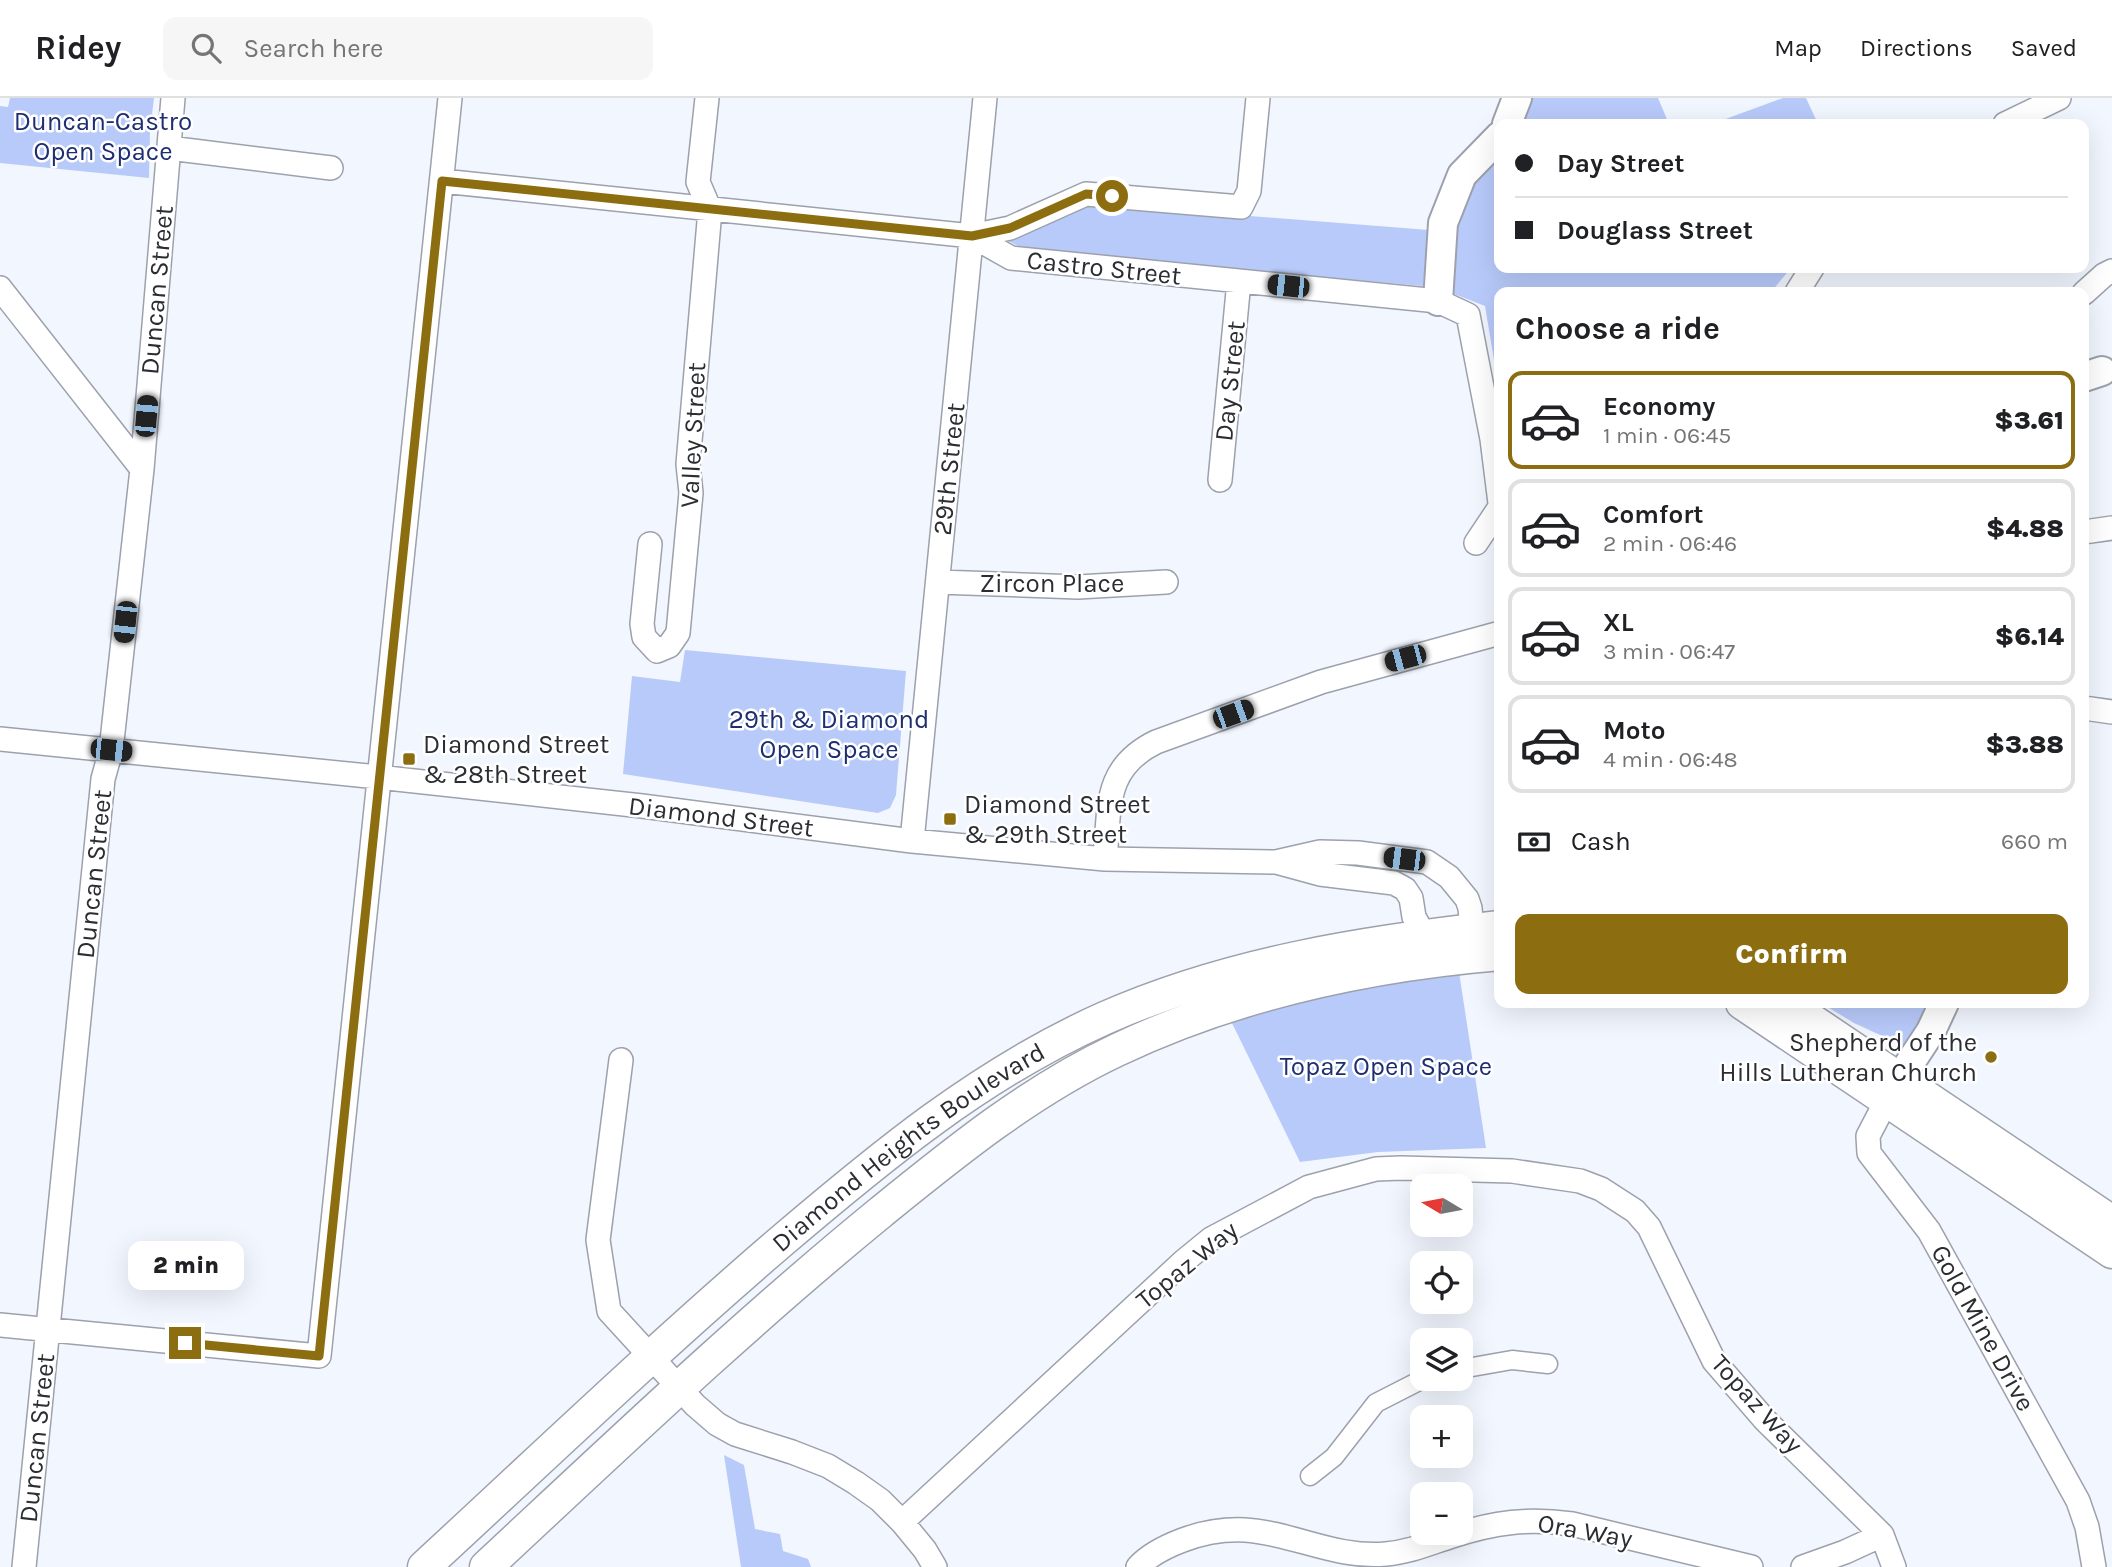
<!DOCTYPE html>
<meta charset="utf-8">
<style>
body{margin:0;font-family:Karla,sans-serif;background:#f6f6f6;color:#202124;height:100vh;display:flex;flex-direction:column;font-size:26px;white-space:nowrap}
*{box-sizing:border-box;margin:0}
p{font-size:23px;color:#757577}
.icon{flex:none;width:38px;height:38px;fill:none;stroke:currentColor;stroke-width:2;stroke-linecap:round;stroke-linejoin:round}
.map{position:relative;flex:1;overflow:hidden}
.side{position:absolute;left:1494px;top:189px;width:595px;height:721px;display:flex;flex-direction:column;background:#fff;border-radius:14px;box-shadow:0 7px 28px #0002}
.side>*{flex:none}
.top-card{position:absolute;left:1494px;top:21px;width:595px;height:154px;border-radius:14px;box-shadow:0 7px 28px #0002;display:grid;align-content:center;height:154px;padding:0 21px;background:#fff}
.needle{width:46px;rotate:280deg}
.controls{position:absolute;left:1410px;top:1076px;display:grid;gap:14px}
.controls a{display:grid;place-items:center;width:63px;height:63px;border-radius:14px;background:#fff;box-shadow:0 7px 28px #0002;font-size:35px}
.end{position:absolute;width:32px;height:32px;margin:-16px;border:9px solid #8c6e11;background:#fff;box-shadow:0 0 0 4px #fff}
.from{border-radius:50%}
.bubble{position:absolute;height:49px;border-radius:14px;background:#fff;box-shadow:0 7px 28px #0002;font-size:23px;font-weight:800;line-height:49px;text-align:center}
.car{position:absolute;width:21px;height:42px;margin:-21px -10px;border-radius:9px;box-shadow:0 0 5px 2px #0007;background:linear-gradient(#222 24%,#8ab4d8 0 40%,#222 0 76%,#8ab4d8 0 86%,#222 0)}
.top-card b{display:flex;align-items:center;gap:24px;height:66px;font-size:26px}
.top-card b+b{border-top:2px solid #e0e0e0}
.top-card i{width:18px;height:18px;background:#202124}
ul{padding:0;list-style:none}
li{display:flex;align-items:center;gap:21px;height:98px;margin:0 14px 10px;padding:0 7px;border:4px solid #e0e0e0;border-radius:14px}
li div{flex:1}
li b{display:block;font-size:26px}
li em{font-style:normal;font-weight:800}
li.current{border-color:#8c6e11}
li>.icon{width:63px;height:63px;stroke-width:1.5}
h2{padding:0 21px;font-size:32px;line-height:84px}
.pay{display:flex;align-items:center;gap:18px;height:77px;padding:0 21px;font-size:26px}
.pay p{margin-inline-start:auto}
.cta{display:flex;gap:14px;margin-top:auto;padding:14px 21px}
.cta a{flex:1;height:80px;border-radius:14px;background:#8c6e11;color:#fff;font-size:28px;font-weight:800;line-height:80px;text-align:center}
header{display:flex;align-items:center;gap:42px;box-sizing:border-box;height:98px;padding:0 35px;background:#fff;border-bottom:2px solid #e0e0e0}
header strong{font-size:33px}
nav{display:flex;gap:38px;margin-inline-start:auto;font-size:24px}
.search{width:490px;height:63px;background:#f6f6f6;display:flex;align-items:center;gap:18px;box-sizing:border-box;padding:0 24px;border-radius:14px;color:#757577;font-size:26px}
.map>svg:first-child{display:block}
.green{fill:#b8cafa}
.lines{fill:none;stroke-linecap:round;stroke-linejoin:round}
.pedestrian-casing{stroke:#9ca1ad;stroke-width:21}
.minor-casing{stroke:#9ca1ad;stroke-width:26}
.tertiary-casing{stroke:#9ca1ad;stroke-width:32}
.secondary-casing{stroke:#9ca1ad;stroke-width:35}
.pedestrian{stroke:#fff;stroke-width:18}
.minor{stroke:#fff;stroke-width:23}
.tertiary{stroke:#fff;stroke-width:28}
.secondary{stroke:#fff;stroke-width:32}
.route{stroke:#8c6e11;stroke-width:9}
.poi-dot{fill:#8c6e11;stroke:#fff;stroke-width:2.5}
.labels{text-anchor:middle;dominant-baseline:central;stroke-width:5;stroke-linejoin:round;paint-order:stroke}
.park-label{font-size:26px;fill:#1d2e71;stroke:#fff}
.street-label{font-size:26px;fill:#2b2d32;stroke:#fff}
.poi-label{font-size:26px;fill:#2b2d32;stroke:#fff;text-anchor:start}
</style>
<header>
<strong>Ridey</strong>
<div class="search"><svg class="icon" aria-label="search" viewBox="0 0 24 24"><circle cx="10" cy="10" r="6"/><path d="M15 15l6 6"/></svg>Search here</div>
<nav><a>Map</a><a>Directions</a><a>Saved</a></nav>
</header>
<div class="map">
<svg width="2112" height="1469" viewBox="0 0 2112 1469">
<rect width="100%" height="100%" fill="#f2f6fe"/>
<path class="green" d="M10,0h144l-4,33 -1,47 -149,-15v-57l8,1z
M1521,0h137l11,26h-152z
M1783,0h23l12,26h-106z
M1500,61v109h291l-20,24h-271v104l-15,-90 -31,-12v-65l20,-46z
M1084,105l345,27 -6,56 -396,-35 -24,-13z
M685,552l221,21 -10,124 -6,13 -12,5 -255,-39 9,-98 48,6z
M1459,874l27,176 -108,4 -78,10 -71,-145 147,-36z
M1821,905h110l-6,16 -21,27 -50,-23z
M724,1357l20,10 11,64 25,5 3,17 25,8 3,8h-70z"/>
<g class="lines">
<defs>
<path id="pedestrian" d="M1461,1271l51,-9 36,4
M1310,1378l24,-19 42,-54 47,-24"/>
<path id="minor" d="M2005,26l54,-26
M169,50l162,20
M442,83l530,55 39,22 427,43 30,14 24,124 8,64
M972,138l38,-8 76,-34 155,13 8,-16 9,-93
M0,190l142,181
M1797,194l15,-24
M2084,195l20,-18 8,-4
M1220,382l19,-199
M2084,434l28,-4
M1476,445l24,-36
M650,446l-8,80 2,13 13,14 12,-5 9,-13 13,-140 -3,-29 22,-254 -12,-28 9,-84
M938,484l140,5 88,-5
M2084,610l28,4
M0,641l378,38 264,29 270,35 193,18 171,3 44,-10 38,1 69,9 22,15 18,22 3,9 1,10 -3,13 -8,11
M912,743l73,-743
M1105,761c5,-51 -2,-91 51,-117l165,-60 179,-49
M1276,764l44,12 74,9 11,6 6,9 3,19 11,20 9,10
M621,962l-23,180 11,71 86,94 22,19 18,10 57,18 36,14 28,17 24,17 22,22 23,28 10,17
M1893,990l-25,48 1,17 60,78 149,270 9,26 7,40
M0,1227l319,31 131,-1258
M902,1424l282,-261 27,-22 98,-52 67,-18 25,-1 111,3 68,10 21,8 34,22 14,16 65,134 51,59 117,115 12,32
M24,1469l79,-788 8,-29 31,-281 31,-371
M1138,1469c12,-13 29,-21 45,-27 19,-7 42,-11 62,-10 48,3 92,29 141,24 24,-2 44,-11 66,-18 43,-14 76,-18 120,-12l179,43
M1803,1469l42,-15 37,-17"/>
<path id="tertiary" d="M1507,26l10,-26
M1438,203l5,-78 19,-48 38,-39
M2084,279l18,-6
M1900,980l31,-47 13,-28"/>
<g id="secondary">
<path d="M1742,905l370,249"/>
<path d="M1786,905l326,219"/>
<path id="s1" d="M424,1469c117,-108 232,-218 353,-322 102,-87 204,-172 328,-227 125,-55 260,-76 395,-91"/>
<path d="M486,1469c130,-121 258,-243 395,-355 74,-60 149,-121 236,-162 120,-57 251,-85 383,-96"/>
</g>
</defs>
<use href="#pedestrian" class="pedestrian-casing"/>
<use href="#minor" class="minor-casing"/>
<use href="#tertiary" class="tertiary-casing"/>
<use href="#secondary" class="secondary-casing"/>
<use href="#pedestrian" class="pedestrian"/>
<use href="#minor" class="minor"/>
<use href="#tertiary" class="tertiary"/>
<use href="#secondary" class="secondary"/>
</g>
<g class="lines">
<path class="route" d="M185,1245l134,13 123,-1175 530,55 38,-8 76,-34 26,2"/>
</g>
<g class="poi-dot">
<rect x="402" y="654" width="14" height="14" rx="3.5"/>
<rect x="943" y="714" width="14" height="14" rx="3.5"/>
<circle cx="1991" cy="959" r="7"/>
</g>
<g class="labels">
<g class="park-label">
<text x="103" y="23">Duncan-Castro<tspan x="103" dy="30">Open Space</tspan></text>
<text x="829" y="621">29th &amp; Diamond<tspan x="829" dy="30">Open Space</tspan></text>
<text x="1386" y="968">Topaz Open Space</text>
</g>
<g class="street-label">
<text transform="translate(1104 170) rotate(6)">Castro Street</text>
<text transform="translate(157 192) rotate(-85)">Duncan Street</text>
<text transform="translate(1230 283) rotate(-84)">Day Street</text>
<text transform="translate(693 337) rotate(-87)">Valley Street</text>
<text transform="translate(949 371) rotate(-84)">29th Street</text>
<text x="1052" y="485">Zircon Place</text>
<text transform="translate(721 719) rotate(7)">Diamond Street</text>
<text transform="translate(94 776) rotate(-84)">Duncan Street</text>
<text stroke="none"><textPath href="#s1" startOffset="642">Diamond Heights Boulevard</textPath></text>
<text transform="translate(1187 1167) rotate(-39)">Topaz Way</text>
<text transform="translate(1983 1230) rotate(61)">Gold Mine Drive</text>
<text transform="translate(1757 1306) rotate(48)">Topaz Way</text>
<text transform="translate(37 1340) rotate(-84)">Duncan Street</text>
<text transform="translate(1585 1433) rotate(10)">Ora Way</text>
</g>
<g class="poi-label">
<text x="423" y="646">Diamond Street<tspan x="423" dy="30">&amp; 28th Street</tspan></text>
<text x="964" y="706">Diamond Street<tspan x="964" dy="30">&amp; 29th Street</tspan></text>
<text x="1977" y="944" text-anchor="end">Shepherd of the<tspan x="1977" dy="30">Hills Lutheran Church</tspan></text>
</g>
</g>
</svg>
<div class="controls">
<a><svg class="needle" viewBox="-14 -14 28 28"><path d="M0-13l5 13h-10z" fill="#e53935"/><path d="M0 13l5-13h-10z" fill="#757577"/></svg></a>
<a><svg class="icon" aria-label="locate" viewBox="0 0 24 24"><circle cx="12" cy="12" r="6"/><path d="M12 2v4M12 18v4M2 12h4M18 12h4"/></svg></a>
<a><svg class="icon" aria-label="layers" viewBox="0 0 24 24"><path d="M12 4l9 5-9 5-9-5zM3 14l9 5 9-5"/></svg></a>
<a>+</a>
<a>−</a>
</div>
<i class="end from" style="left:1112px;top:98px"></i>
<i class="end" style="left:185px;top:1245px"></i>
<div class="bubble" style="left:128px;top:1143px;width:116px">2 min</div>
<i class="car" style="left:1288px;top:188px;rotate:276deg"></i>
<i class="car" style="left:146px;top:318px;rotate:5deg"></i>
<i class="car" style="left:125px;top:524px;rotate:186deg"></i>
<i class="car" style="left:1405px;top:560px;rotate:255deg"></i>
<i class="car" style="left:1233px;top:616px;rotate:70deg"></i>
<i class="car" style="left:111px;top:652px;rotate:96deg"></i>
<i class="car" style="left:1404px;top:761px;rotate:277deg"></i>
<div class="top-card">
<b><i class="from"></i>Day Street</b>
<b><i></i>Douglass Street</b>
</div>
<section class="side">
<h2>Choose a ride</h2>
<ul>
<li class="current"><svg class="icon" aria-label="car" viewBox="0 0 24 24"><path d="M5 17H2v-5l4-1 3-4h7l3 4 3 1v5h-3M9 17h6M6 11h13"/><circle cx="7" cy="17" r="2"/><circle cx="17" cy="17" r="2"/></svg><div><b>Economy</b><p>1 min · 06:45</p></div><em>$3.61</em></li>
<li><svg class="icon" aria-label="car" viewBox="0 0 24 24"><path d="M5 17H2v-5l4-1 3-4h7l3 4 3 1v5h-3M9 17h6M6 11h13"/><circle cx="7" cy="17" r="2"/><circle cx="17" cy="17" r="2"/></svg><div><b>Comfort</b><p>2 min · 06:46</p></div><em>$4.88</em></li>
<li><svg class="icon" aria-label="car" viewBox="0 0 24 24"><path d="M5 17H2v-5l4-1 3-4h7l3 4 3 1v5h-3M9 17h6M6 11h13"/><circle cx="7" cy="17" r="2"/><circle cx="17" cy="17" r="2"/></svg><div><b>XL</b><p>3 min · 06:47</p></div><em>$6.14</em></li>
<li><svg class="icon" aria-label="car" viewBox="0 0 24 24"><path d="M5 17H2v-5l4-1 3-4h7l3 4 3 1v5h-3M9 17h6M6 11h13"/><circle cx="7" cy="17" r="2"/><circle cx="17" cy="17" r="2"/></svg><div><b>Moto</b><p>4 min · 06:48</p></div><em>$3.88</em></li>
</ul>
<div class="pay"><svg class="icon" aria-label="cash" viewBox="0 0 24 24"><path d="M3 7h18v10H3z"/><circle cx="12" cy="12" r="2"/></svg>Cash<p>660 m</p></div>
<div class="cta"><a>Confirm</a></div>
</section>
</div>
